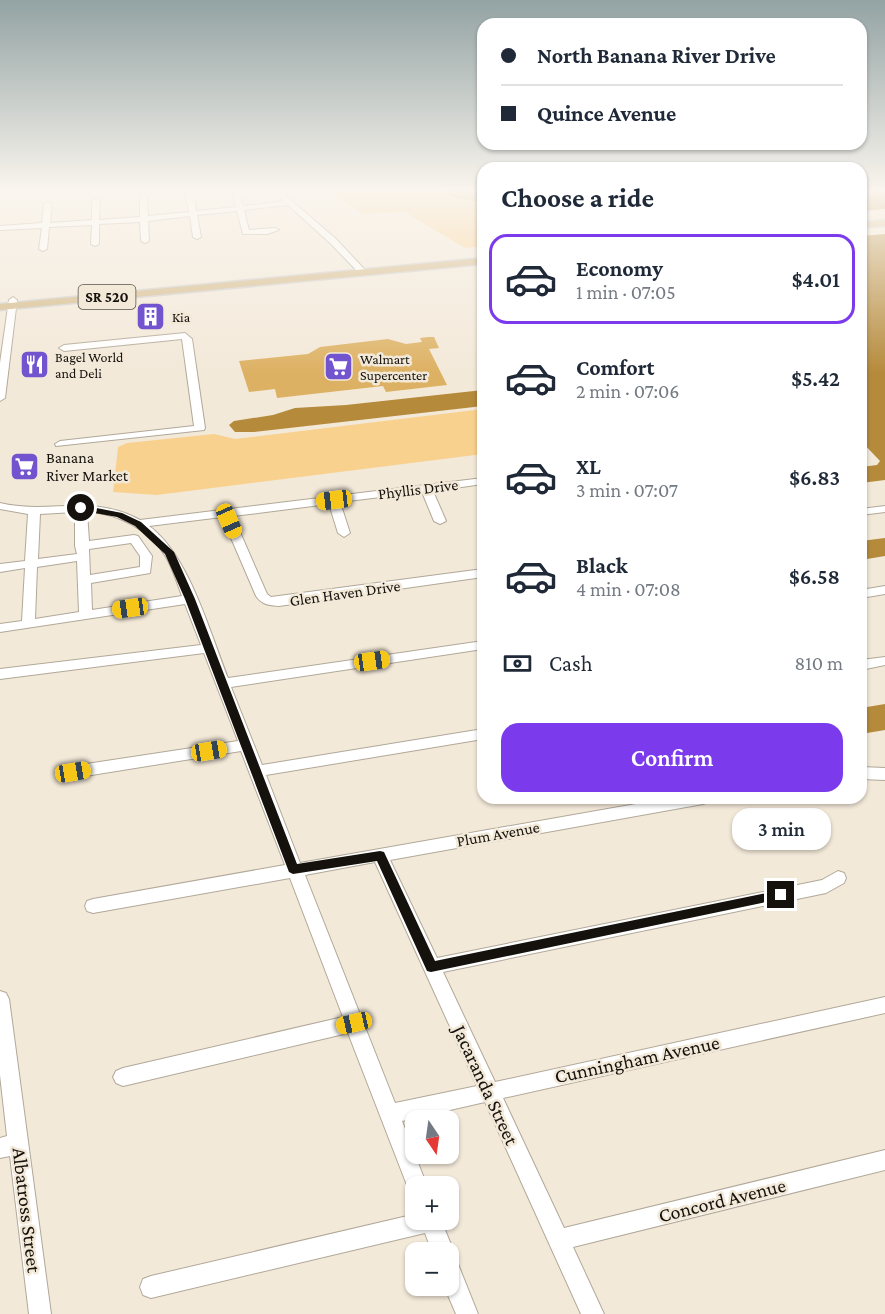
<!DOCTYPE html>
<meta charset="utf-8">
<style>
body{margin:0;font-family:"Crimson Pro",serif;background:#f2f2f3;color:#1f2937;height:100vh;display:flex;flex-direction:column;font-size:22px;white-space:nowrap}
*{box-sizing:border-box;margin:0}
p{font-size:20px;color:#747a83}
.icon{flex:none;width:33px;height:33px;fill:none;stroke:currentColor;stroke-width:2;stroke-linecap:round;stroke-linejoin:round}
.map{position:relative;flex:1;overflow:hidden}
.panel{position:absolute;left:477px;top:162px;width:390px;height:642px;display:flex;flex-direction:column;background:#fff;border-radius:18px;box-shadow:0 2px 4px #0004}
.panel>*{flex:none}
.top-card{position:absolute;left:477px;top:18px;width:390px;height:132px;border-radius:18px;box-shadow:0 2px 4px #0004;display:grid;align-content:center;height:132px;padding:0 24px;background:#fff}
.needle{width:39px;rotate:167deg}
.controls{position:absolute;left:405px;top:1110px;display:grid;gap:12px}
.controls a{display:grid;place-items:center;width:54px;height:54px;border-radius:12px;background:#fff;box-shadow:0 2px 4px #0004;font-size:30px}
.end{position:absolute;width:27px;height:27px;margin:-14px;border:8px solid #15110c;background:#fff;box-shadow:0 0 0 3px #fff}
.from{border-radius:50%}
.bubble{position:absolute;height:42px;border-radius:18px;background:#fff;box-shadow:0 2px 4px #0004;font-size:20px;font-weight:600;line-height:42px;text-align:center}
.car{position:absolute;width:18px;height:36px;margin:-18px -9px;border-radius:8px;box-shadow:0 0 4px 2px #0007;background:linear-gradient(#f5c518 24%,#345 0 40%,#f5c518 0 76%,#345 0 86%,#f5c518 0)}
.top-card b{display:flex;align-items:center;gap:21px;height:57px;font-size:22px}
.top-card b+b{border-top:2px solid #e0e1e3}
.top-card i{width:15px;height:15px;background:#1f2937}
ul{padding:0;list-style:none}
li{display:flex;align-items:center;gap:18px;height:90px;margin:0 12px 9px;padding:0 12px;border:3px solid transparent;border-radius:18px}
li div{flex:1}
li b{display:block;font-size:22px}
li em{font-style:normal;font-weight:600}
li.active{border-color:#7c3aed}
li>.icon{width:54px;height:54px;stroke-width:1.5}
h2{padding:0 24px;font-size:27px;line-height:72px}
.pay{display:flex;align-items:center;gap:15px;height:66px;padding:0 24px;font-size:22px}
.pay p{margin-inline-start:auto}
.button{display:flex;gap:12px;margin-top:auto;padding:12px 24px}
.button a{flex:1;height:69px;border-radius:18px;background:#7c3aed;color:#fff;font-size:24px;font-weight:600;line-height:69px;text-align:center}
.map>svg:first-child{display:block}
.green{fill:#f9d18e}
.water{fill:#b58a3b}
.building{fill:#ddb163}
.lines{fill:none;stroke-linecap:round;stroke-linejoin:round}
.minor-casing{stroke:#b1a899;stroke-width:2}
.major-casing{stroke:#d0cfce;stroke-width:3}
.minor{fill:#fff;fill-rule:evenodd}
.major{fill:#d3b887;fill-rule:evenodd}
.route{fill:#15110c}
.labels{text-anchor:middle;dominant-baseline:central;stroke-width:5;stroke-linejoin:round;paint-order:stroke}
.far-poi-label{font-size:14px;fill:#15110c;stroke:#f3e9d9;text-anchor:start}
.shield{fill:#f3e9d9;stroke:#58524a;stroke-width:1.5}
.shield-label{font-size:15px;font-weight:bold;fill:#15110c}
.poi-label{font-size:16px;fill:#15110c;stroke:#f3e9d9;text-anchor:start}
.street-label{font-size:16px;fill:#15110c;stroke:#f3e9d9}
.near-street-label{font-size:20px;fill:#15110c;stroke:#f3e9d9}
</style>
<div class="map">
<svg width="885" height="1314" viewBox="0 0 885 1314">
<rect width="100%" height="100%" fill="#f3e9d9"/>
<path class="green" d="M328,189h155v57l-18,2 -60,-36 -42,2z
M483,409v45l-326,41 -44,-3 5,-45 9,-4 87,-9 21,5z"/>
<path class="water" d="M440,189h43v14c-14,-4 -35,-4 -43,-14z
M861,189h24v20l-24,2z
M885,234v246l-24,3v-16l16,-2 3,-4 -19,-20v-205z
M483,390v16l-229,26h-19l-6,-7 5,-4 39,-6 22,-7 51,-3z
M885,538v18l-24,4v-19z
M885,704v26l-24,4v-26z"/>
<path class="building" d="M163,307l1,9h-3l1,11 -17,2 -6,-20z
M428,337h6l5,11 -10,1 18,36 -61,7 -3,-6 -106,12 -2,-9 -26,3 -10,-31 69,-7 12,-7 68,-8 18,5 16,-2 -2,-4z
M35,460l-1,10 -19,2 1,-10z"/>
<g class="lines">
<defs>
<path id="minor" d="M232,189l7,1 4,16 41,-5 -13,-12h7l58,50 31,33 -7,2 -30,-31 -42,-38 -44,5 5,20 26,-2 4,2 -12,4h-24l-6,-23 -40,4 4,22 -4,2 -4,-2 -3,-21 -42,5 1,20 -4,2 -4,-2 -1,-19 -41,2v20l-4,2 -4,-2 1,-19 -43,2 -2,22 -4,2 -4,-2 3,-21 -42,2v-4l42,-3 2,-19 4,-2 4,2 -2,19 42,-3v-19l4,-2 4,2 -1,19 41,-3v-22l7,2 1,19 41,-4 -4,-19 4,-2 4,2 3,18 40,-4z
M13,297l4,3 -12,98 -5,3v-38l9,-63z
M185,333l7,6 13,89 -1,2 -148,16 -1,-2 5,-3 134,-15 -12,-87 -118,12 -5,-3 5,-3z
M483,478v6l-50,7 13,30 -6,3 -6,-3 -12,-29 -82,10 10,31 -6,4 -6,-4 -9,-29 -96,12 34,78 4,3 212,-28v8l-204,29c-10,-1 -17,-1 -23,-10l-34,-79 -73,9c40,29 61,107 79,152l255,-37v8l-252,38 31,78 221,-36v10l-217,36 34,88 370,-65h41l-3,4 -5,2 -313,56 47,98 385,-78 16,-9 6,2 2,5 -2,5 -18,10 -383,79 52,110 390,-85v16l-382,85 61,130 321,-78v20l-312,77 31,67h-23l-96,-212 -83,19 25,65h-11v10l-6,-3 -62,-160 -225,53 -7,-3 -3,-6 3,-6 7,-3 220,-51 -53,-139 -197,35 -6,-2 -2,-5 2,-5 6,-2 192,-34 -44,-114 -168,27 -5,-2 -3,-4 3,-4 5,-2 165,-25 -34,-88 -204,26v-10l201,-24 -16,-41 -185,28v-8l22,-3 3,-53 -25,4v-8l25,-3 3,-47 -28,-5v-6c50,12 91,-10 140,17zM75,512v34l2,8 -39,5 2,-45zM87,512c31,1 63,18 79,45 7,12 11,26 16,39l-90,14 -1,-27 59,-10 2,-17 -14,-20 -4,-1 -45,6zM131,543l9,13v11l-50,8 -1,-26zM77,561l2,51 -44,7 2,-52zM375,862l102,224 -82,17 -90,-228z
M885,506v6l-24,3v-6z
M885,586v8l-24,4v-8z
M885,657v8l-24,5v-10z
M861,767l24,1v12l-24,-1z
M0,991l6,2 3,6 42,315h-22l-19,-158 -10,2v-20l7,-2 -7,-61z
M416,1214v6h25l13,32 -2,6 4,1 22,55h-22l-12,-28h4v-34h-16l-7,-19 -274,65 -8,-3 -3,-8 3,-8 8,-3z"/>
<path id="major" d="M885,220v6l-24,2v-6z
M483,258v6l-483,46v-6z"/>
</defs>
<use href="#minor" class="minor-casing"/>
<use href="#major" class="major-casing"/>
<use href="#minor" class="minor"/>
<use href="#major" class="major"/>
</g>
<linearGradient id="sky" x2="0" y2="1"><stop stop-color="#93a3a3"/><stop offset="0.51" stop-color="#faf5ee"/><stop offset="1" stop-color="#faf5ee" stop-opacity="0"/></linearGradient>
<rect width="885" height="373" fill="url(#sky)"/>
<path class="route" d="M81,505l41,8 19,9 33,30 21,47 102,265 83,-13 4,1 51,109 346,-71 6,5 -2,3 -354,74 -4,-1 -50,-110 -84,13 -4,-2 -104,-273 -20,-45 -30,-28 -18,-9 -39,-7 -1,-2z"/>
<defs>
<symbol id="building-square" viewBox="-11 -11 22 22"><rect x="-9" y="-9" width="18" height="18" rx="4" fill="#7254ce" stroke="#f3e9d9"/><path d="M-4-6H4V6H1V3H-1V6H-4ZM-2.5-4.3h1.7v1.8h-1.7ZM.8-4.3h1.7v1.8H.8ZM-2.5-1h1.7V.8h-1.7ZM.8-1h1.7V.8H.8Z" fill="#fff"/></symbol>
<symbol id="restaurant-square" viewBox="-11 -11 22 22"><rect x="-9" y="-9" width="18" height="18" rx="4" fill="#7254ce" stroke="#f3e9d9"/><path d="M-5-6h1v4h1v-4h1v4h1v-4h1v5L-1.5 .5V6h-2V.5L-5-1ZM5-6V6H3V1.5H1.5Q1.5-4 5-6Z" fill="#fff"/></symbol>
<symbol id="supermarket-square" viewBox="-11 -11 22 22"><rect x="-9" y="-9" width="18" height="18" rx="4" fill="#7254ce" stroke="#f3e9d9"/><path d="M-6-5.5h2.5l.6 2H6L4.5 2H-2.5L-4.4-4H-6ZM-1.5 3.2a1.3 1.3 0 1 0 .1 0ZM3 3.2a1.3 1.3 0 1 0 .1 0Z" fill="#fff"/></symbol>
</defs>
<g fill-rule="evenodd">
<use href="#building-square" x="134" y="300" width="33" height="33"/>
<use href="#restaurant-square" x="18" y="348" width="33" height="33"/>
<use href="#supermarket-square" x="322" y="350" width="33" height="33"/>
<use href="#supermarket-square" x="8" y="450" width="33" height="33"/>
</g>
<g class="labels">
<g class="far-poi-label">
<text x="172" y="317">Kia</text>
<text x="55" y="357">Bagel World<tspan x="55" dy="16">and Deli</tspan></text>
<text x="360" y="359">Walmart<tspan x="360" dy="16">Supercenter</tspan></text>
</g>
<rect class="shield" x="78.5" y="285" width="57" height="24" rx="4.5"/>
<g class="shield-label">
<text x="107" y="297">SR 520</text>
</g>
<g class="poi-label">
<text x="46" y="457">Banana<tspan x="46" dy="18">River Market</tspan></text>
</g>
<g class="street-label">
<text transform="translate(418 489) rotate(-7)">Phyllis Drive</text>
<text transform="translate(345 593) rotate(-8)">Glen Haven Drive</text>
<text transform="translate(498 834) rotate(-10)">Plum Avenue</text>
</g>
<g class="near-street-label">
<text transform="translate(637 1059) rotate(-12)">Cunningham Avenue</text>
<text transform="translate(486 1085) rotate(65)">Jacaranda Street</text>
<text transform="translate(722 1200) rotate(-14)">Concord Avenue</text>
<text transform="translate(27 1210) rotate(83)">Albatross Street</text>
</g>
</g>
</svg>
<div class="controls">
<a><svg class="needle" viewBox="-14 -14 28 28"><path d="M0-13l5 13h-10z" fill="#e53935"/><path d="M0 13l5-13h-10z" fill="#747a83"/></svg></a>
<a>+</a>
<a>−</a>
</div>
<i class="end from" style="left:81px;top:508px"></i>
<i class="end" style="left:781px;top:895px"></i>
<div class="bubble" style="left:732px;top:808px;width:99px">3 min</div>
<i class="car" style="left:334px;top:500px;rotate:263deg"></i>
<i class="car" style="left:229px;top:521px;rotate:156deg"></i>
<i class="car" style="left:130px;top:608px;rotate:262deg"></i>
<i class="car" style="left:372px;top:661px;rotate:82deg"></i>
<i class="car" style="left:209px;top:751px;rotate:81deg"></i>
<i class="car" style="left:73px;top:772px;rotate:81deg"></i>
<i class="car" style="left:354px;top:1023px;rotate:257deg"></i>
<div class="top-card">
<b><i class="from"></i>North Banana River Drive</b>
<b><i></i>Quince Avenue</b>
</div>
<section class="panel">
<h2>Choose a ride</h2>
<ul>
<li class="active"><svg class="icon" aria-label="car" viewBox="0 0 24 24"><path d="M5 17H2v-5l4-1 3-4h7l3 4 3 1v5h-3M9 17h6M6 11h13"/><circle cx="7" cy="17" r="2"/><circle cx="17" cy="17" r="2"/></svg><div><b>Economy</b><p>1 min · 07:05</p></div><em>$4.01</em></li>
<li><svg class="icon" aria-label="car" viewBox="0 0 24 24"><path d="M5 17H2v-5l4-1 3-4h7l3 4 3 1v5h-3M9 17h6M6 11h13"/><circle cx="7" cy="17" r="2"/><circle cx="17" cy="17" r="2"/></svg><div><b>Comfort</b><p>2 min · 07:06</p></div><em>$5.42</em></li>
<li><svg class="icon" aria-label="car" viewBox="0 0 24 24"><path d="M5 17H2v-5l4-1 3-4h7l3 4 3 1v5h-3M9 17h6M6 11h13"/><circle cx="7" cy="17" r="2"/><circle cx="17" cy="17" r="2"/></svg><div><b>XL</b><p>3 min · 07:07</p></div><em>$6.83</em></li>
<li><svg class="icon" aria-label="car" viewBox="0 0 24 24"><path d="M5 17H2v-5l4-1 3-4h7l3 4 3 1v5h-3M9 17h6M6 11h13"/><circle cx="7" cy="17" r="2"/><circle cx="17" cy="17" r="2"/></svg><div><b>Black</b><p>4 min · 07:08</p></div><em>$6.58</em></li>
</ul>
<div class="pay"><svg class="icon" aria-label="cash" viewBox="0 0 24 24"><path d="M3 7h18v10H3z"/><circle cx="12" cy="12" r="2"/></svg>Cash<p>810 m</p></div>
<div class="button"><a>Confirm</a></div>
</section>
</div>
